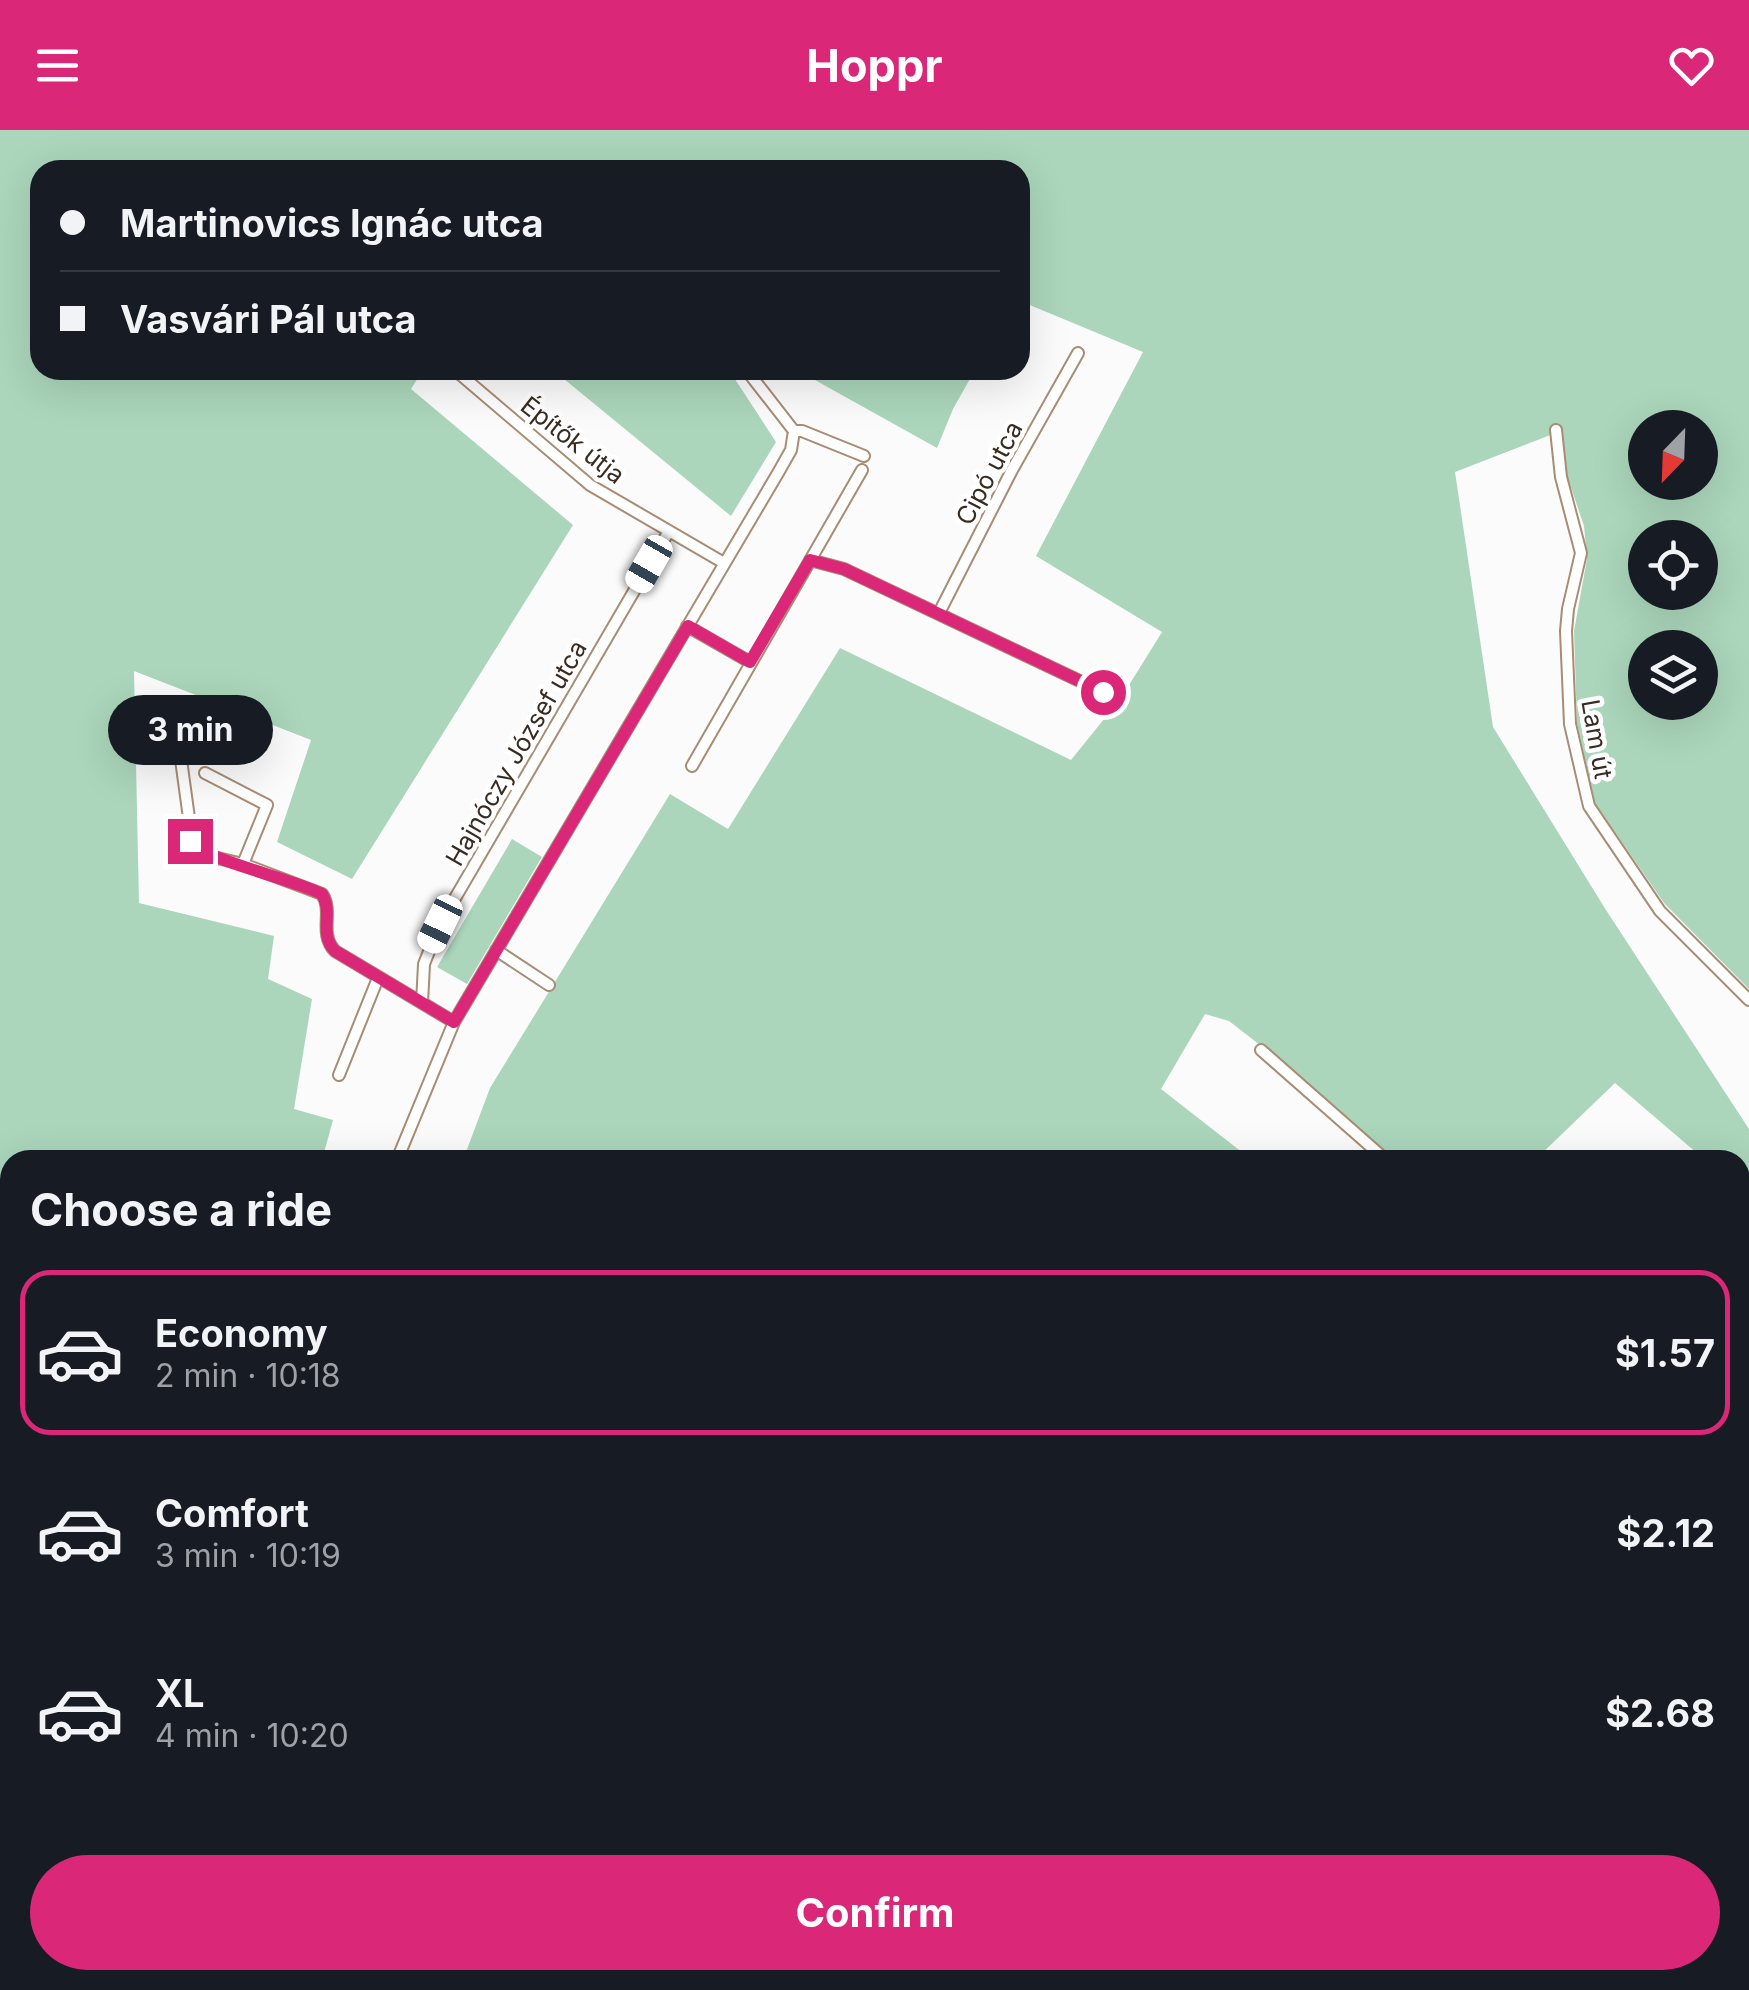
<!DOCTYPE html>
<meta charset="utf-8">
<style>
body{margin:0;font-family:Inter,sans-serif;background:#20242c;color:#f1f3f6;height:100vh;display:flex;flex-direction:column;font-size:38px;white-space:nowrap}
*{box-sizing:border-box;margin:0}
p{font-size:32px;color:#9ea1a6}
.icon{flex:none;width:55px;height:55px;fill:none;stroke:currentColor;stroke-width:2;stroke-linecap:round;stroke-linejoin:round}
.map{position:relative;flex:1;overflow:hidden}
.sheet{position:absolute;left:0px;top:1020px;width:1750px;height:840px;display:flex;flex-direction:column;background:#171b24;border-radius:30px 30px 0 0;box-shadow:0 10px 40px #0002}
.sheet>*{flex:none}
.hud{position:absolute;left:30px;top:30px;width:1000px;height:220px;border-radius:30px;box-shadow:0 10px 40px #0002;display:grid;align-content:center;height:220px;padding:0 30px;background:#171b24}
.needle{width:65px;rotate:203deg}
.tools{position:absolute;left:1628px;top:280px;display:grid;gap:20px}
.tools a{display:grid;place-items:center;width:90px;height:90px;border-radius:50%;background:#171b24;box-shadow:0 10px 40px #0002;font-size:50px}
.end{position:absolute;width:45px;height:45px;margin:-22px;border:12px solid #db2777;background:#fff;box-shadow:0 0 0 5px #fff}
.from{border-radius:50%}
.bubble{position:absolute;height:70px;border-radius:35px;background:#171b24;box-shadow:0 10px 40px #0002;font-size:32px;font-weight:700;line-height:70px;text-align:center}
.car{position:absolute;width:30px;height:60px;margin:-30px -15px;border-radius:12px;box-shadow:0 0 8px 2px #0007;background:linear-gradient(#fff 24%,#345 0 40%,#fff 0 76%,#345 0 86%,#fff 0)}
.hud b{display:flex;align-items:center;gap:35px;height:95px;font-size:38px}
.hud b+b{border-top:2px solid #363941}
.hud i{width:25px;height:25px;background:#f1f3f6}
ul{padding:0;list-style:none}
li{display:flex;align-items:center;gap:30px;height:165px;margin:0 20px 15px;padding:0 10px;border:5px solid transparent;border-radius:30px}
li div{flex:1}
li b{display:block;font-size:38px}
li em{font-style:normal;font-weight:700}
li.on{border-color:#db2777}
li>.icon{width:90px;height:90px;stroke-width:1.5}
h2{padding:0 30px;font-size:45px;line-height:120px}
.action{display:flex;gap:20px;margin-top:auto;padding:20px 30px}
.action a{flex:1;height:115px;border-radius:60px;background:#db2777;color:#fff;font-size:40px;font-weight:700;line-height:115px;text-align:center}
header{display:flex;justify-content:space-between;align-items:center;height:130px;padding:0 30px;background:#db2777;color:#fff;font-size:45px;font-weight:700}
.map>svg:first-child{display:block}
.green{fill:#abd6bb;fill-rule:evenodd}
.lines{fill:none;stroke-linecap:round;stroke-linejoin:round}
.stream{stroke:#c1e7fb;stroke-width:2.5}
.street-casing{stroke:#a88c73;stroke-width:14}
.secondary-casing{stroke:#a88c73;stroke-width:19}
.primary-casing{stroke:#a88c73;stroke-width:21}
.street{stroke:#fff;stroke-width:10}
.secondary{stroke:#fff;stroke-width:15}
.primary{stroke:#fff;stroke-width:18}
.route{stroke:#db2777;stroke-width:12}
.labels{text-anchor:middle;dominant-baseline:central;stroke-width:9;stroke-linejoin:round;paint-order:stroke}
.street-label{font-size:25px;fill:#382c22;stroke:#fff}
</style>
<header><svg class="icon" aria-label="menu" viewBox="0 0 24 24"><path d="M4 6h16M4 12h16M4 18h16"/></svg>Hoppr<svg class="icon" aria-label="heart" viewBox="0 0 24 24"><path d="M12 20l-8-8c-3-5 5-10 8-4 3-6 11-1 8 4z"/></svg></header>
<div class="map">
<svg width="1749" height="1860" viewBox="0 0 1749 1860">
<rect width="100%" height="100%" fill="#fbfbfb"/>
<path class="green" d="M0,0h1749v859l-85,-86 -69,-100 -18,-79 -3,-93 13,-72 -3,-33 -31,-92 -98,38 38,255 113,183 143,219v68l-9,-8v-29h-35l-90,-77 -80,77h-124l-38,-15 -104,-93 -40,-31 -24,-7 -44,75 91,71h-789l27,-72 180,-294 58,35 112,-181 231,112 50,-62 41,-66 -126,-76 107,-204 -123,-51v-131h-980v200h383l-12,19 162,136 -221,354 -75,-37 34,-102 -177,-69 5,232 135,33 -6,43 44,20 -18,110 39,11 -11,40h-312v87l-10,3zM1645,298h55v54h-55zM1645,408h55v54h-55zM1645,518h55v54h-55z
M553,240h176l47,72 -45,74z
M797,240h178l-22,39 -16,39z
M512,709l30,18 -75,127 -30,-17z"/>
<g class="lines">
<path class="stream" d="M1740,1516l9,-2
M1016,1860l10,-10"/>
<defs>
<path id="street" d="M455,240l135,115 134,78
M748,242l46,59h8l62,25
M1556,300l5,47 20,76 -13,56 -2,22 4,93 19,82 71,105 89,89
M810,430l34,9 259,123
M939,483l73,-143 66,-117
M687,496l63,36
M174,579l19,138 20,10 30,7 79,30c12,18 -4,39 13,57l119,71
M692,636l170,-296
M205,643l62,32 -24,59
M496,820l53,35
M422,873l2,-39 16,-40 229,-393
M1261,920l125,110
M339,945l39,-97
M397,1030l57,-138 324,-549 13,-23 3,-19
M0,1125l10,-5
M0,1183l10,-22
M1740,1226l9,-4
M0,1356l10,-1
M0,1409l10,3
M0,1468l10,3
M0,1586l10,3
M1740,1607l9,-4
M0,1711l10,5
M266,1851l28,9
M10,1860l6,-10
M989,1860l9,-10
M1338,1860l15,-10"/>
<path id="secondary" d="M0,1647l10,3
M0,1763l10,5
M152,1850l17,10
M708,1850h41"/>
<path id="primary" d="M1740,1369l9,-2
M1236,1850l13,10"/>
</defs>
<use href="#street" class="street-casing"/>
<use href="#secondary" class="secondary-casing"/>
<use href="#primary" class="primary-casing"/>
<use href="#street" class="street"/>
<use href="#secondary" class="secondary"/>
<use href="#primary" class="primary"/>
</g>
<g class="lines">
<path class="route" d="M190,711c11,18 106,39 132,53 12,19 -4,39 13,57l119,71 234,-396 62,36 60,-102 34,9 259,123"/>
</g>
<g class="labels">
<g class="street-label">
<text transform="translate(573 310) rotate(38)">Építők útja</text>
<text transform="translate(989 343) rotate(-62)">Cipó utca</text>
<text transform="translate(1597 609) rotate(80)">Lam út</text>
<text transform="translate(516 623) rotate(-60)">Hajnóczy József utca</text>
</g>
</g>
</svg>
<div class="tools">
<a><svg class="needle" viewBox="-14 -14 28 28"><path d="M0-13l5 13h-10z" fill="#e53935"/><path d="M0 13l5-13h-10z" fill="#9ea1a6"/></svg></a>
<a><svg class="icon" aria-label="locate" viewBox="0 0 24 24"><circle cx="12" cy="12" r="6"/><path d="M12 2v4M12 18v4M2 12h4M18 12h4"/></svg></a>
<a><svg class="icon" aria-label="layers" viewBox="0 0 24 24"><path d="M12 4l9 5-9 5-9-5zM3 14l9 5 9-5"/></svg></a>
</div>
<i class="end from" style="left:1103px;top:562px"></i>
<i class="end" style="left:190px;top:711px"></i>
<div class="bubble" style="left:108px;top:565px;width:165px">3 min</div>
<i class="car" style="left:649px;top:434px;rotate:210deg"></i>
<i class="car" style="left:440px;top:794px;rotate:206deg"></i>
<div class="hud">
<b><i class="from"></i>Martinovics Ignác utca</b>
<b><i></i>Vasvári Pál utca</b>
</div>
<section class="sheet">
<h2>Choose a ride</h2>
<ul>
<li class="on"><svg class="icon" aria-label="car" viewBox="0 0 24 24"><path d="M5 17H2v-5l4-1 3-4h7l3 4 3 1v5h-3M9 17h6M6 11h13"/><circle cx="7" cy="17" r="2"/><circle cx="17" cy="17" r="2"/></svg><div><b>Economy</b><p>2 min · 10:18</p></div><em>$1.57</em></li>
<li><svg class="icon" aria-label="car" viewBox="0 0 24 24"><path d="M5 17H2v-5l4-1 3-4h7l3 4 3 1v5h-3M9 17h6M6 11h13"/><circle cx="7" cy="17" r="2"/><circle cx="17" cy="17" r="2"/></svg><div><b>Comfort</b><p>3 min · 10:19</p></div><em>$2.12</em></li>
<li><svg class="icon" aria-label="car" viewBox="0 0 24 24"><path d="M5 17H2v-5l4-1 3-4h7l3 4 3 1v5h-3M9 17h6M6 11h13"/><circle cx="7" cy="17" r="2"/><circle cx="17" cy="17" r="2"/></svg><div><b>XL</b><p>4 min · 10:20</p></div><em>$2.68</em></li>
</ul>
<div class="action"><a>Confirm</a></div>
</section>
</div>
